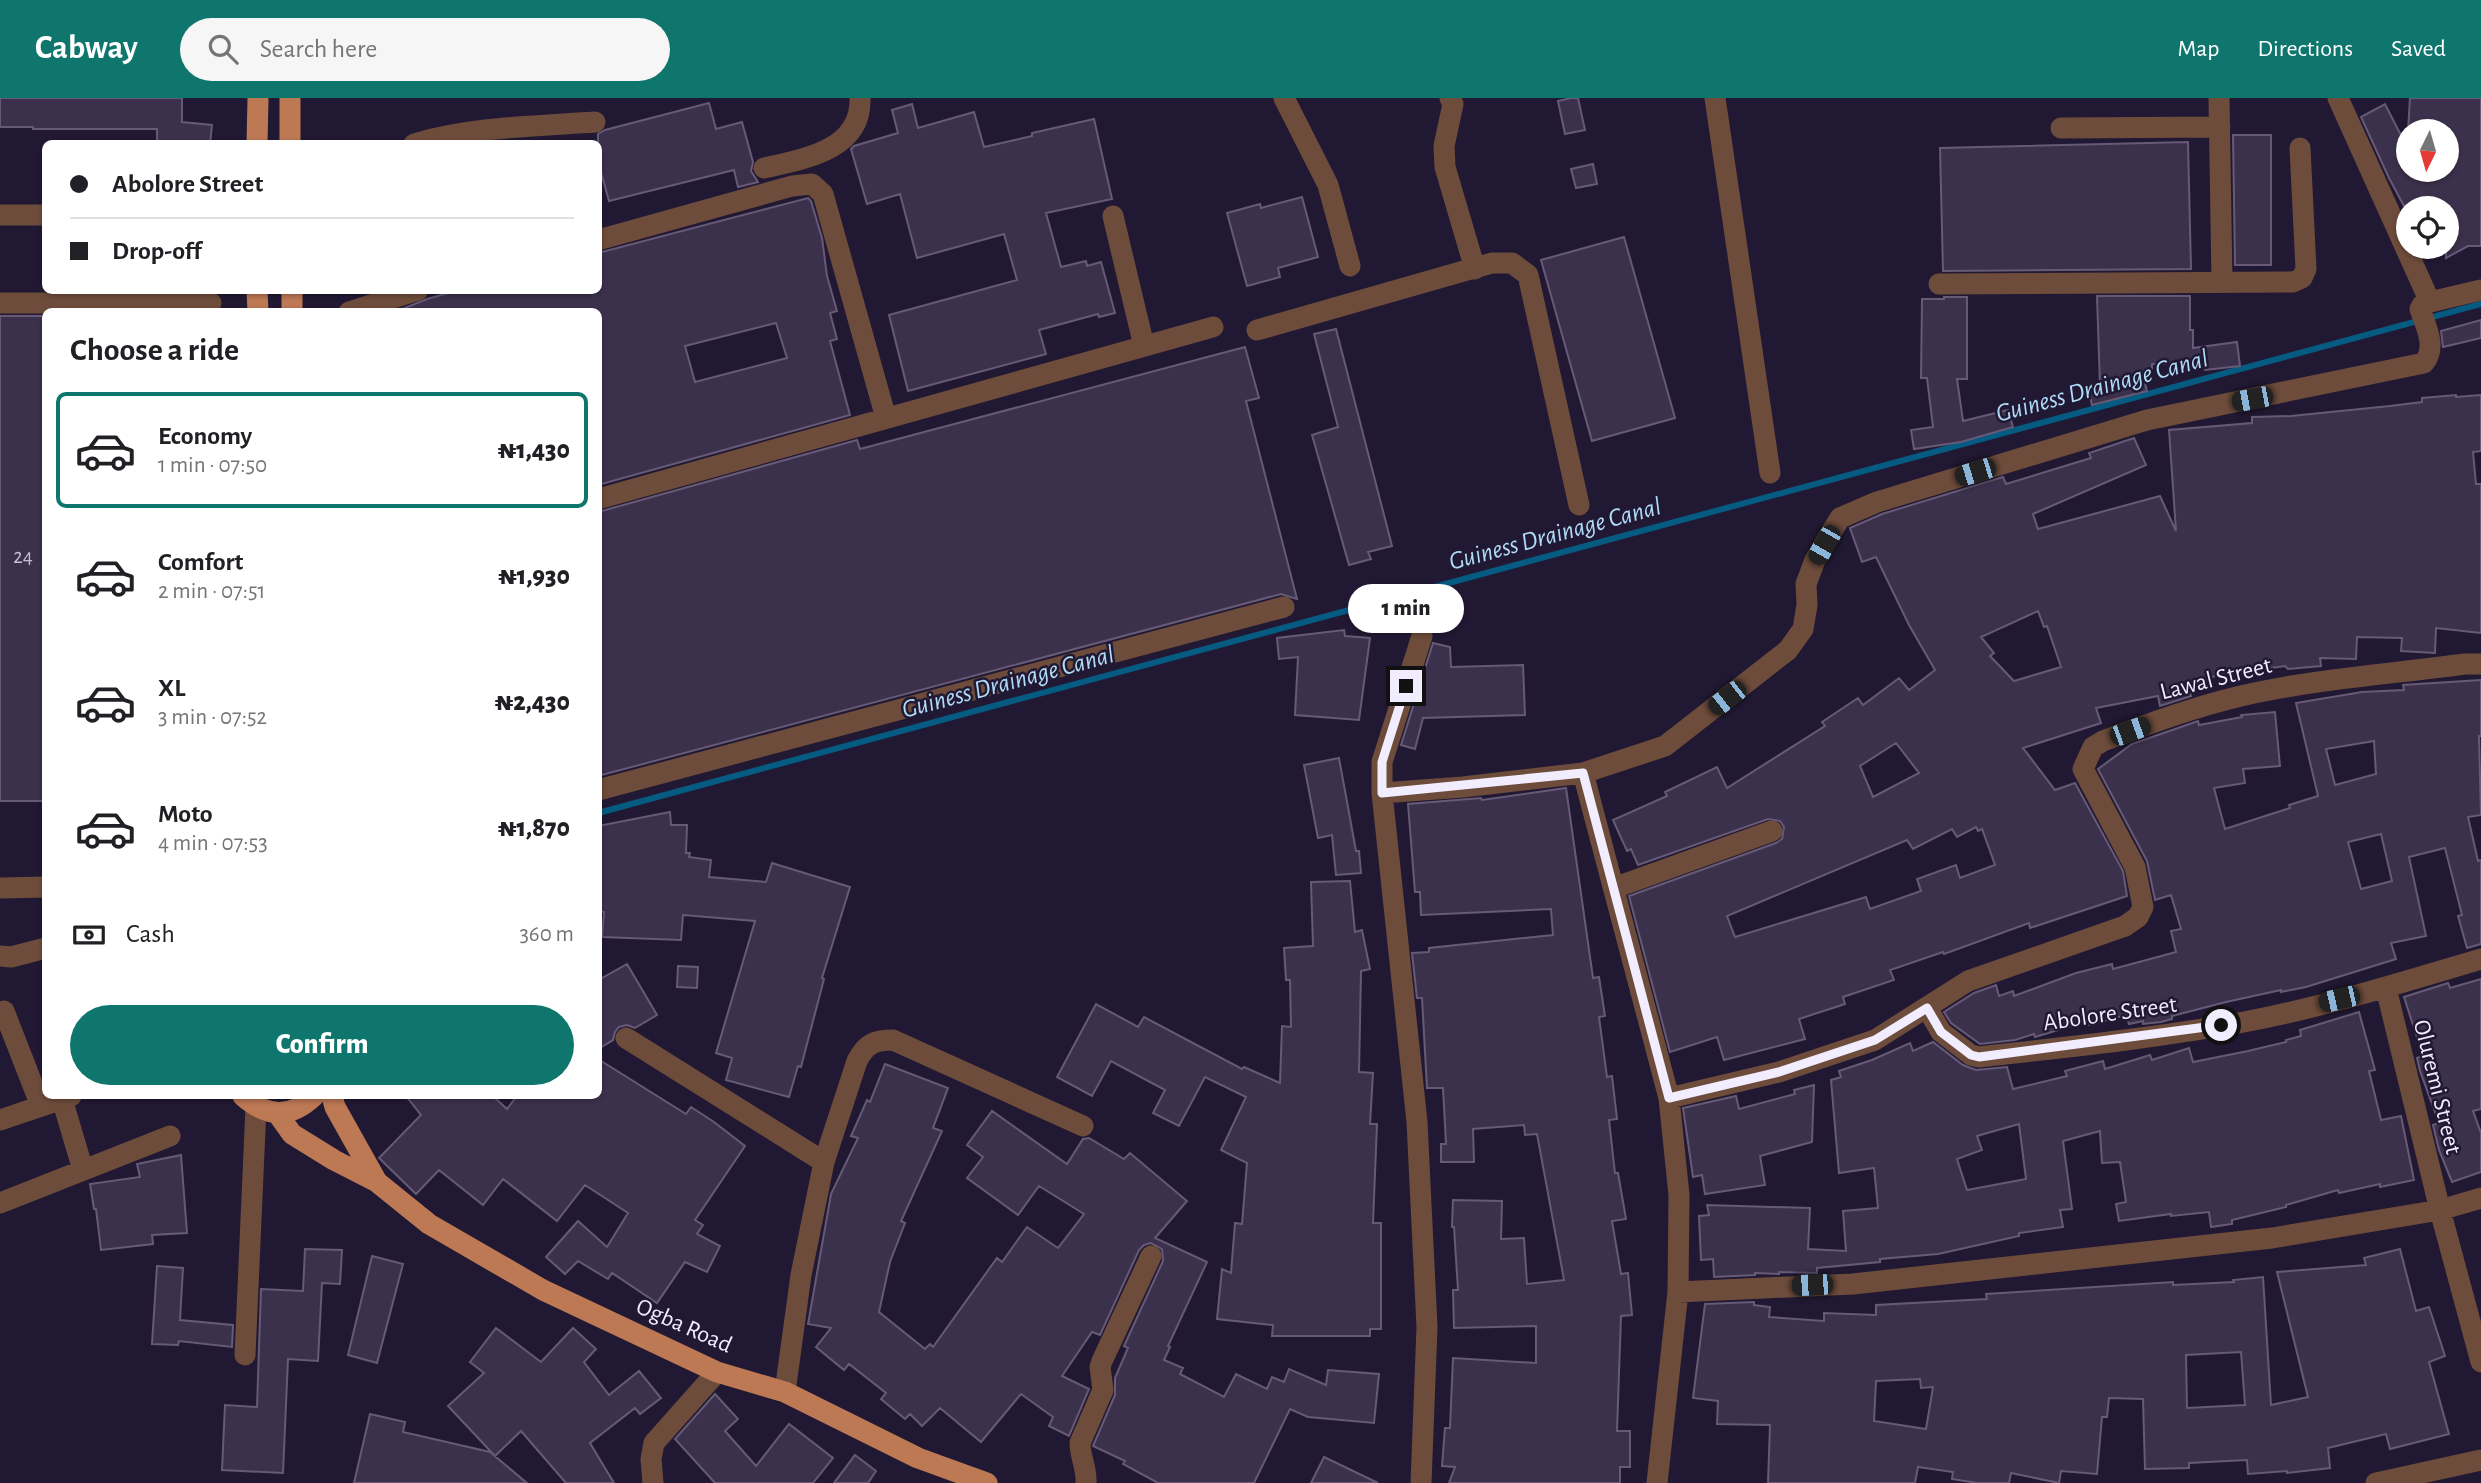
<!DOCTYPE html>
<meta charset="utf-8">
<style>
body{margin:0;font-family:"Alegreya Sans",sans-serif;background:#f6f6f6;color:#202124;height:100vh;display:flex;flex-direction:column;font-size:26px;white-space:nowrap}
*{box-sizing:border-box;margin:0}
p{font-size:23px;color:#757577}
.icon{flex:none;width:38px;height:38px;fill:none;stroke:currentColor;stroke-width:2;stroke-linecap:round;stroke-linejoin:round}
.map{position:relative;flex:1;overflow:hidden}
.sheet{position:absolute;left:42px;top:210px;width:560px;height:791px;display:flex;flex-direction:column;background:#fff;border-radius:10px;box-shadow:0 2px 5px #0004}
.sheet>*{flex:none}
.hud{position:absolute;left:42px;top:42px;width:560px;height:154px;border-radius:10px;box-shadow:0 2px 5px #0004;display:grid;align-content:center;height:154px;padding:0 28px;background:#fff}
.needle{width:46px;rotate:185deg}
.tools{position:absolute;left:2396px;top:21px;display:grid;gap:14px}
.tools a{display:grid;place-items:center;width:63px;height:63px;border-radius:50%;background:#fff;box-shadow:0 2px 5px #0004;font-size:35px}
.end{position:absolute;width:32px;height:32px;margin:-16px;border:9px solid #f1edff;background:#111;box-shadow:0 0 0 4px #111}
.from{border-radius:50%}
.bubble{position:absolute;height:49px;border-radius:24px;background:#fff;box-shadow:0 2px 5px #0004;font-size:23px;font-weight:800;line-height:49px;text-align:center}
.car{position:absolute;width:21px;height:42px;margin:-21px -10px;border-radius:9px;box-shadow:0 0 5px 2px #0007;background:linear-gradient(#222 24%,#8ab4d8 0 40%,#222 0 76%,#8ab4d8 0 86%,#222 0)}
.hud b{display:flex;align-items:center;gap:24px;height:66px;font-size:26px}
.hud b+b{border-top:2px solid #e0e0e0}
.hud i{width:18px;height:18px;background:#202124}
ul{padding:0;list-style:none}
li{display:flex;align-items:center;gap:21px;height:116px;margin:0 14px 10px;padding:0 14px;border:4px solid transparent;border-radius:10px}
li div{flex:1}
li b{display:block;font-size:26px}
li em{font-style:normal;font-weight:800}
li.current{border-color:#0f766e}
li>.icon{width:63px;height:63px;stroke-width:1.5}
h2{padding:0 28px;font-size:32px;line-height:84px}
.pay{display:flex;align-items:center;gap:18px;height:77px;padding:0 28px;font-size:26px}
.pay p{margin-inline-start:auto}
.primary-button{display:flex;gap:14px;margin-top:auto;padding:14px 28px}
.primary-button a{flex:1;height:80px;border-radius:42px;background:#0f766e;color:#fff;font-size:28px;font-weight:800;line-height:80px;text-align:center}
header{display:flex;align-items:center;gap:42px;box-sizing:border-box;height:98px;padding:0 35px;background:#0f766e;color:#fff}
header strong{font-size:33px}
nav{display:flex;gap:38px;margin-inline-start:auto;font-size:24px}
.search{width:490px;height:63px;background:#f6f6f6;display:flex;align-items:center;gap:18px;box-sizing:border-box;padding:0 24px;border-radius:38px;color:#757577;font-size:26px}
.map>svg:first-child{display:block}
.lines{fill:none;stroke-linecap:round;stroke-linejoin:round}
.stream{stroke:#055b81;stroke-width:6}
.building{fill:#3c314c;stroke:#665a77;stroke-width:2;fill-rule:evenodd}
.minor{stroke:#6e4c3b;stroke-width:21}
.major{stroke:#bd7854;stroke-width:21}
.route{stroke:#f1edff;stroke-width:9}
.labels{text-anchor:middle;dominant-baseline:central;stroke-width:5;stroke-linejoin:round;paint-order:stroke}
.number-label{font-size:21px;fill:#c4bed2}
.street-label{font-size:24px;fill:#f1edff;stroke:#211933}
.water-label{font-size:26px;font-style:italic;fill:#b0dbf7;stroke:#211933}
</style>
<header>
<strong>Cabway</strong>
<div class="search"><svg class="icon" aria-label="search" viewBox="0 0 24 24"><circle cx="10" cy="10" r="6"/><path d="M15 15l6 6"/></svg>Search here</div>
<nav><a>Map</a><a>Directions</a><a>Saved</a></nav>
</header>
<div class="map">
<svg width="2481" height="1385" viewBox="0 0 2481 1385">
<rect width="100%" height="100%" fill="#211933"/>
<g class="lines">
<path class="stream" d="M598,715l1883,-509"/>
</g>
<path class="building" d="M0,0h182v24l30,3 -2,19h-53v-15h-124v-2h-33z
M1571,0h7l7,32 -20,4 -7,-33z
M2410,0h71v148h-13l-22,12v-50h-41l-16,-30 -28,-61 24,-13 23,45v21h38v-39h-38z
M709,5l7,26 26,-7 11,40 -2,9 7,11 -20,5 -4,-17 -125,31 -11,-40v-27l7,-4z
M912,6l6,24 56,-16 10,35 48,-11v-3l62,-14 18,80 -66,14 15,54 25,-6 1,5 14,-4 14,51 -16,4 -1,-3 -59,16 7,24 -138,37 -19,-76 128,-35 -13,-46 -87,24 -17,-64 -33,10 -16,-55 3,-3 44,-13 -6,-23z
M2233,37h38v130h-36z
M2188,44l3,127 -248,2 -3,-123z
M1593,66l4,20 -21,4 -5,-19z
M1302,99l16,60 -40,11 2,9 -33,9 -20,-73 33,-9 1,4z
M808,100l3,3 11,37 5,38 10,35 -7,2 7,26 -7,2 20,74 -252,70v-173h-195l-1,-3 25,-10 32,-9h139v-37zM776,225l11,35 -92,24 -10,-36z
M1624,139l51,181 -83,23 -51,-181z
M2097,198h93v34h3v18l44,-6 3,24 -35,4 -1,-7 -52,1v8h-10l5,19 -55,14 -4,-16 12,-3z
M1944,199h23v82h-10l6,42 45,-11 5,17 -52,15 -47,7 -3,-19 22,-3 -6,-49h-6l1,-79h22z
M0,218h46v485h-46z
M2481,222v18l-38,9 -2,-16z
M1336,231l56,217 -24,6 3,7 -22,6 -37,-130 26,-8 -24,-93z
M1245,249l14,51 -13,3 51,198 -16,-5 -683,182v-264l259,-72 3,9z
M2456,297v2l25,-2v56l-8,1 3,32h5v149l-45,-5 -1,25 -34,-2 1,-13 -45,-1 -1,22 -36,-1 1,8 -33,3 -3,-3 -35,5v-3l-51,12 2,7 -12,2 2,7 -31,10 -2,-10 -62,12 5,15 -78,25 32,42 20,-7 48,88 4,25 -97,32 -1,-5 -85,31 -1,-2 -53,18 4,10 -51,17 2,7 -46,15 6,20 -81,21 -7,-23 -47,15 -41,-156 147,-53 6,-4 2,-12 -4,-6 -12,-2 -130,46 -7,-16 -4,2 -14,-31 54,-24 -2,-4 52,-25 10,21 98,-62 -3,-4 36,-24 5,7 36,-27 10,12 26,-20 -26,-45 -33,-68 -14,5 -12,-34 32,-14 121,-37 3,7 85,-26 -2,-5 45,-15 12,27 -113,49 5,15 122,-33 16,35 -7,-101 83,-7v-6l39,-1 99,-10 32,-4v-4zM2038,513l6,16 3,-1 14,41 -47,14 -24,-25 4,-3 -13,-16zM1896,645l23,30 -46,24 -13,-31zM1976,729l2,4 4,-2 13,36 -35,13 -4,-13 -39,14 4,12 -51,18 -4,-12 -131,40 -8,-21 180,-76 6,9 39,-20 5,8z
M1344,532l1,6 25,2 -11,82 -64,-5 3,-58 -19,2 -2,-21z
M1433,545l17,4 1,20 72,-2 2,50 -102,3 -8,31 -14,-4z
M2481,582v56h-2l2,79 -13,2 10,44 3,-1v84l-14,4 -9,-32 4,-1 -17,-67 -36,9 17,79 -35,7 5,16 -90,28 -25,5v-2l-55,12 -54,14v3l-11,3 -18,2v-3l-14,3 -3,-9 -37,10 -1,-4 -53,16 -1,-3 -19,6 -35,4 -29,-21 -7,-11 30,-19 22,-8 3,11 14,-5 1,5 62,-23 36,-9 1,5 63,-17 -5,-21 10,-2 -10,-34 -16,5 -8,-39 -49,-92 34,-25 66,-23 1,4 43,-8 -1,-2 34,-3 5,54 -37,3 2,14 -31,5 11,41 65,-21 -1,-3 29,-9 -22,-93 66,-11 42,-2 -1,-5zM2374,643l2,33 -41,11 -9,-36zM2381,736l11,47 -31,8 -13,-47z
M1339,660l17,93h3l2,22 -25,2 -4,-40 -14,3 -14,-73z
M1566,690l27,190 6,-1 6,39 -6,1 8,60 5,-1 5,43 -8,1 6,53h3l8,46 -14,2 9,53 7,-1 4,42 -11,1 -4,115h13v36h-10v16h-171l6,-16 -13,-1 3,-38h5l3,-70 83,5v-37l-82,2 -1,-38h5l-4,-63h-2l1,-27 49,1 -1,38 23,-1 3,46 37,-4 -27,-146 -12,1 -1,-10 -51,4 1,33h-33v-18h5l-3,-56h-16l-5,-90h-5l-5,-45 17,-1v-4l124,-13 -2,-26 -130,6 -1,-23h-5l-7,-88 73,-6 1,2z
M670,714l1,13h16l-1,28h4l-1,4 22,3 -2,17 57,5 6,-19 78,24 -28,91 2,1 -23,88 -3,-1 -9,31 -63,-17 6,-22 -16,-5 39,-132 -72,-6 -2,25 -79,-3 2,-25 -6,-1v-85z
M1350,783l5,51 7,-2 8,39 -9,2 -2,101 14,1 -3,51h7l-4,99h8v106h-11v7h-98l1,-11 -56,-6 5,-50 9,4 4,-50 7,1 5,-61 -26,-13 25,-53 -41,-20 -26,49 -26,-13 12,-23 -54,-29 -19,35 -35,-19 39,-73 42,23 6,-10 98,52 2,-2 36,16 2,-57 9,1 -1,-47h-4l-2,-32 29,-2 -2,-64z
M627,866l30,51 -22,13 -8,-3 -8,2 -4,5 -2,8 -15,9v-76l4,5z
M678,868l20,1 -1,21 -20,-1z
M2481,881v130l-8,2 8,22v39l-29,10 -13,-32 -6,-25 6,-2 -19,-52 -3,-13 6,-2 -19,-59 44,-14 2,5z
M2359,914l16,58 -6,1 12,49 20,-4 13,64 -34,7v-3l-41,9 -1,-3 -52,15v2l-54,13v4l-21,3 -2,-15 -38,4v-2l-52,7 -3,-17 10,-2 -6,-40 -18,1 -2,-32 -37,10 9,68 -12,1 3,17 -44,6v3l-81,18 -58,5v3l-63,6v5l-38,-1v2l-24,-1v2l-41,2 -1,-18 -12,1 -2,-44 10,-1 -2,-10 103,3 -2,41 38,2 -3,-40 35,-3 -4,-40 -35,5 -8,-93 10,-3 -2,-6 33,-11 38,-17 3,8 20,-9 30,23 13,5 31,-3 6,22 54,-13 -2,-5 38,-10 2,8 45,-14 2,5 37,-12 4,14 55,-11 38,-9v-2l15,-4 -1,-6zM2019,1026l7,55 -59,11 -10,-31 25,-9 -5,-14z
M598,961l88,55 5,-7 23,15 31,24 -50,74 8,5 -6,9 23,12 -13,26 -22,-10 -28,41 -45,-30 -4,6 -30,-18 -13,13 -19,-17 32,-36 29,26 21,-34 -43,-28 -28,36 -54,-42 -20,26 -44,-35 -23,24 -37,-36 42,-43 -15,-19h87l14,13 10,-13h81z
M885,966l63,24 -15,40 9,3 -41,90 4,2 -15,39 -11,50 46,37 5,-5 3,3 64,-89 5,4 25,-35 31,21 26,-34 -45,-28 -21,29 -51,-37 16,-21 -16,-12 25,-34 75,53 16,-25 6,-1 35,21 6,-6 57,48 -32,37 52,24 -39,84 2,1 -6,13 19,8 -3,6 44,23 12,-23 31,15 5,-12 12,5 5,-13 37,16 2,-15 51,4 -5,49 -66,-6 -18,-8 -36,74h-96l-35,-19 2,-3 -32,-15 22,-51v-17l13,-30 -4,-2 39,-85 -1,-12 -11,-6 -7,2 -5,5 -39,85 -8,-3 -30,44 27,13 -20,47 -20,-10 4,-9 -32,-23 -40,48 -41,-34 -18,18 -12,-12 -5,5 -24,-20 5,-6 -37,-29 -5,6 -28,-23 15,-19 -23,-4 23,-130 27,-56 -7,-2 16,-36 3,2z
M1814,987l-2,57 -52,14 5,29 -60,9 -3,-19 -9,2 -10,-69 53,-12 3,13 56,-15 -1,-4z
M181,1057l6,78 -35,2 1,9 -52,6 -5,-41h-2l-4,-25 50,-7 -3,-13z
M305,1151l37,1 -2,34 -18,-1 -4,78 -30,-2 -5,114 -61,-3 3,-65 32,2 4,-118 42,2z
M2400,1151l16,62 13,-4 16,49 -16,6 20,72 -59,15 -4,-15 -58,14 2,20 -43,5v-2l-39,3 -1,-14 -58,3v5l-44,1 -2,-70 -34,-1 -2,19h-5l-5,57 -36,-3 -2,12 -48,-10 -2,10h-32l-25,-4 1,-7 -35,-5 -3,16h-147l2,-58 -53,-1 1,-23 -25,-3 12,-94 49,-2v3l16,2 -1,10 55,4v-8l52,2v-10l111,-6 -1,-5 187,-12v3l61,-3 -1,-2 30,-3 8,128 37,-8 -31,-125 89,-7 -2,-7zM2241,1254l4,53 -58,3 -1,-53zM1920,1281l1,9 12,-1 -7,42 -52,-8 2,-40z
M372,1158l31,8 -26,99 -29,-8z
M157,1168l26,2 -3,52 53,5 -1,22 -53,-6 -1,4 -26,-1z
M496,1230l45,34 32,-34 23,21 -12,13 25,33 30,-24 22,27 -21,16 -5,-6 -45,35 24,40h-48l-45,-52 -26,25 -47,-50 36,-33 -14,-11z
M715,1296l23,25 -13,12 31,35 33,-42 44,34 -20,25h-98l-40,-44z
M370,1316l35,8 -2,10 87,20 37,31h-173z
M855,1357l21,16 -8,12h-34z
M1324,1359l54,26h-67z"/>
<g class="lines">
<path class="minor" d="M1284,0l44,87 22,81
M1450,0l3,6 -9,42 1,21 30,102
M1715,0l55,375
M2219,0l3,184
M2338,0l92,204 51,-12
M2061,30l159,-1
M414,46c56,-17 123,-18 181,-22
M764,70c40,-9 98,-18 96,-70
M0,117h46
M1113,118l31,130
M598,142l194,-54 20,-2 11,10 63,224
M1939,186l354,-2 9,-4 4,-9 -6,-121
M0,205h211
M349,214l69,-22
M1257,232l235,-67h20l16,12 51,230
M598,401l615,-172
M1583,675l86,325 10,97 -1,97 -21,191
M598,692l686,-183
M1382,695l81,-6 120,-14 82,-27 123,-96 15,-21 4,-24 -1,-21 9,-24 17,-29 8,-13 37,-16 270,-82 277,-57c13,-16 2,-36 -4,-54l3,-5 7,-2
M0,790l46,-1
M1614,790l158,-57
M0,858l11,1 35,-9
M2386,890l54,222 41,152
M1927,910l14,24 30,23 8,2c88,-10 177,-19 265,-35 80,-15 159,-40 237,-63
M4,913l37,95
M626,940l198,124
M1669,1000l110,-26 96,-32 93,-59 157,-55 13,-9 5,-10 -8,-40 -52,-98 10,-22 10,-6c45,-17 91,-34 138,-45 73,-17 150,-22 224,-32h16
M62,1001l21,71
M0,1022l71,-24
M0,1105l170,-67
M1678,1194l175,-8 419,-46 168,-28 41,-12
M245,1257l11,-248
M785,1294l16,-117 23,-113 33,-101c9,-17 17,-21 36,-21l190,86
M653,1385l-2,-24 3,-16 63,-71
M1086,1385c1,-15 -6,-26 -6,-40l23,-53 -3,-23 2,-6 49,-105
M1421,1385l6,-156 -10,-205 -35,-329v-31l40,-126
M2376,1385l105,-23"/>
<path class="major" d="M257,46l1,-46
M290,46v-46
M257,192l1,22
M292,192v22
M243,998c24,21 47,23 71,0
M332,998l3,11 42,75
M277,1015l15,21 42,26 43,22 52,42 114,66 174,82 68,20 133,66 69,25"/>
</g>
<g class="lines">
<path class="route" d="M1406,588l-24,76v31l201,-20 86,325 110,-26 96,-32 52,-32 14,24 30,23 8,2 242,-32"/>
</g>
<g class="labels">
<g class="number-label">
<text x="23" y="458">24</text>
</g>
<g class="street-label">
<text transform="translate(2216 581) rotate(-14)">Lawal Street</text>
<text transform="translate(2110 916) rotate(-8)">Abolore Street</text>
<text transform="translate(2437 989) rotate(76)">Oluremi Street</text>
<text transform="translate(684 1228) rotate(24)">Ogba Road</text>
</g>
<g class="water-label">
<text transform="translate(2102 288) rotate(-15)">Guiness Drainage Canal</text>
<text transform="translate(1555 436) rotate(-15)">Guiness Drainage Canal</text>
<text transform="translate(1008 584) rotate(-15)">Guiness Drainage Canal</text>
</g>
</g>
</svg>
<div class="tools">
<a><svg class="needle" viewBox="-14 -14 28 28"><path d="M0-13l5 13h-10z" fill="#e53935"/><path d="M0 13l5-13h-10z" fill="#757577"/></svg></a>
<a><svg class="icon" aria-label="locate" viewBox="0 0 24 24"><circle cx="12" cy="12" r="6"/><path d="M12 2v4M12 18v4M2 12h4M18 12h4"/></svg></a>
</div>
<i class="end from" style="left:2221px;top:927px"></i>
<i class="end" style="left:1406px;top:588px"></i>
<div class="bubble" style="left:1348px;top:486px;width:116px">1 min</div>
<i class="car" style="left:2252px;top:301px;rotate:259deg"></i>
<i class="car" style="left:1975px;top:374px;rotate:253deg"></i>
<i class="car" style="left:1824px;top:447px;rotate:210deg"></i>
<i class="car" style="left:1727px;top:600px;rotate:232deg"></i>
<i class="car" style="left:2130px;top:633px;rotate:70deg"></i>
<i class="car" style="left:2339px;top:901px;rotate:257deg"></i>
<i class="car" style="left:1812px;top:1187px;rotate:268deg"></i>
<div class="hud">
<b><i class="from"></i>Abolore Street</b>
<b><i></i>Drop-off</b>
</div>
<section class="sheet">
<h2>Choose a ride</h2>
<ul>
<li class="current"><svg class="icon" aria-label="car" viewBox="0 0 24 24"><path d="M5 17H2v-5l4-1 3-4h7l3 4 3 1v5h-3M9 17h6M6 11h13"/><circle cx="7" cy="17" r="2"/><circle cx="17" cy="17" r="2"/></svg><div><b>Economy</b><p>1 min · 07:50</p></div><em>₦1,430</em></li>
<li><svg class="icon" aria-label="car" viewBox="0 0 24 24"><path d="M5 17H2v-5l4-1 3-4h7l3 4 3 1v5h-3M9 17h6M6 11h13"/><circle cx="7" cy="17" r="2"/><circle cx="17" cy="17" r="2"/></svg><div><b>Comfort</b><p>2 min · 07:51</p></div><em>₦1,930</em></li>
<li><svg class="icon" aria-label="car" viewBox="0 0 24 24"><path d="M5 17H2v-5l4-1 3-4h7l3 4 3 1v5h-3M9 17h6M6 11h13"/><circle cx="7" cy="17" r="2"/><circle cx="17" cy="17" r="2"/></svg><div><b>XL</b><p>3 min · 07:52</p></div><em>₦2,430</em></li>
<li><svg class="icon" aria-label="car" viewBox="0 0 24 24"><path d="M5 17H2v-5l4-1 3-4h7l3 4 3 1v5h-3M9 17h6M6 11h13"/><circle cx="7" cy="17" r="2"/><circle cx="17" cy="17" r="2"/></svg><div><b>Moto</b><p>4 min · 07:53</p></div><em>₦1,870</em></li>
</ul>
<div class="pay"><svg class="icon" aria-label="cash" viewBox="0 0 24 24"><path d="M3 7h18v10H3z"/><circle cx="12" cy="12" r="2"/></svg>Cash<p>360 m</p></div>
<div class="primary-button"><a>Confirm</a></div>
</section>
</div>
